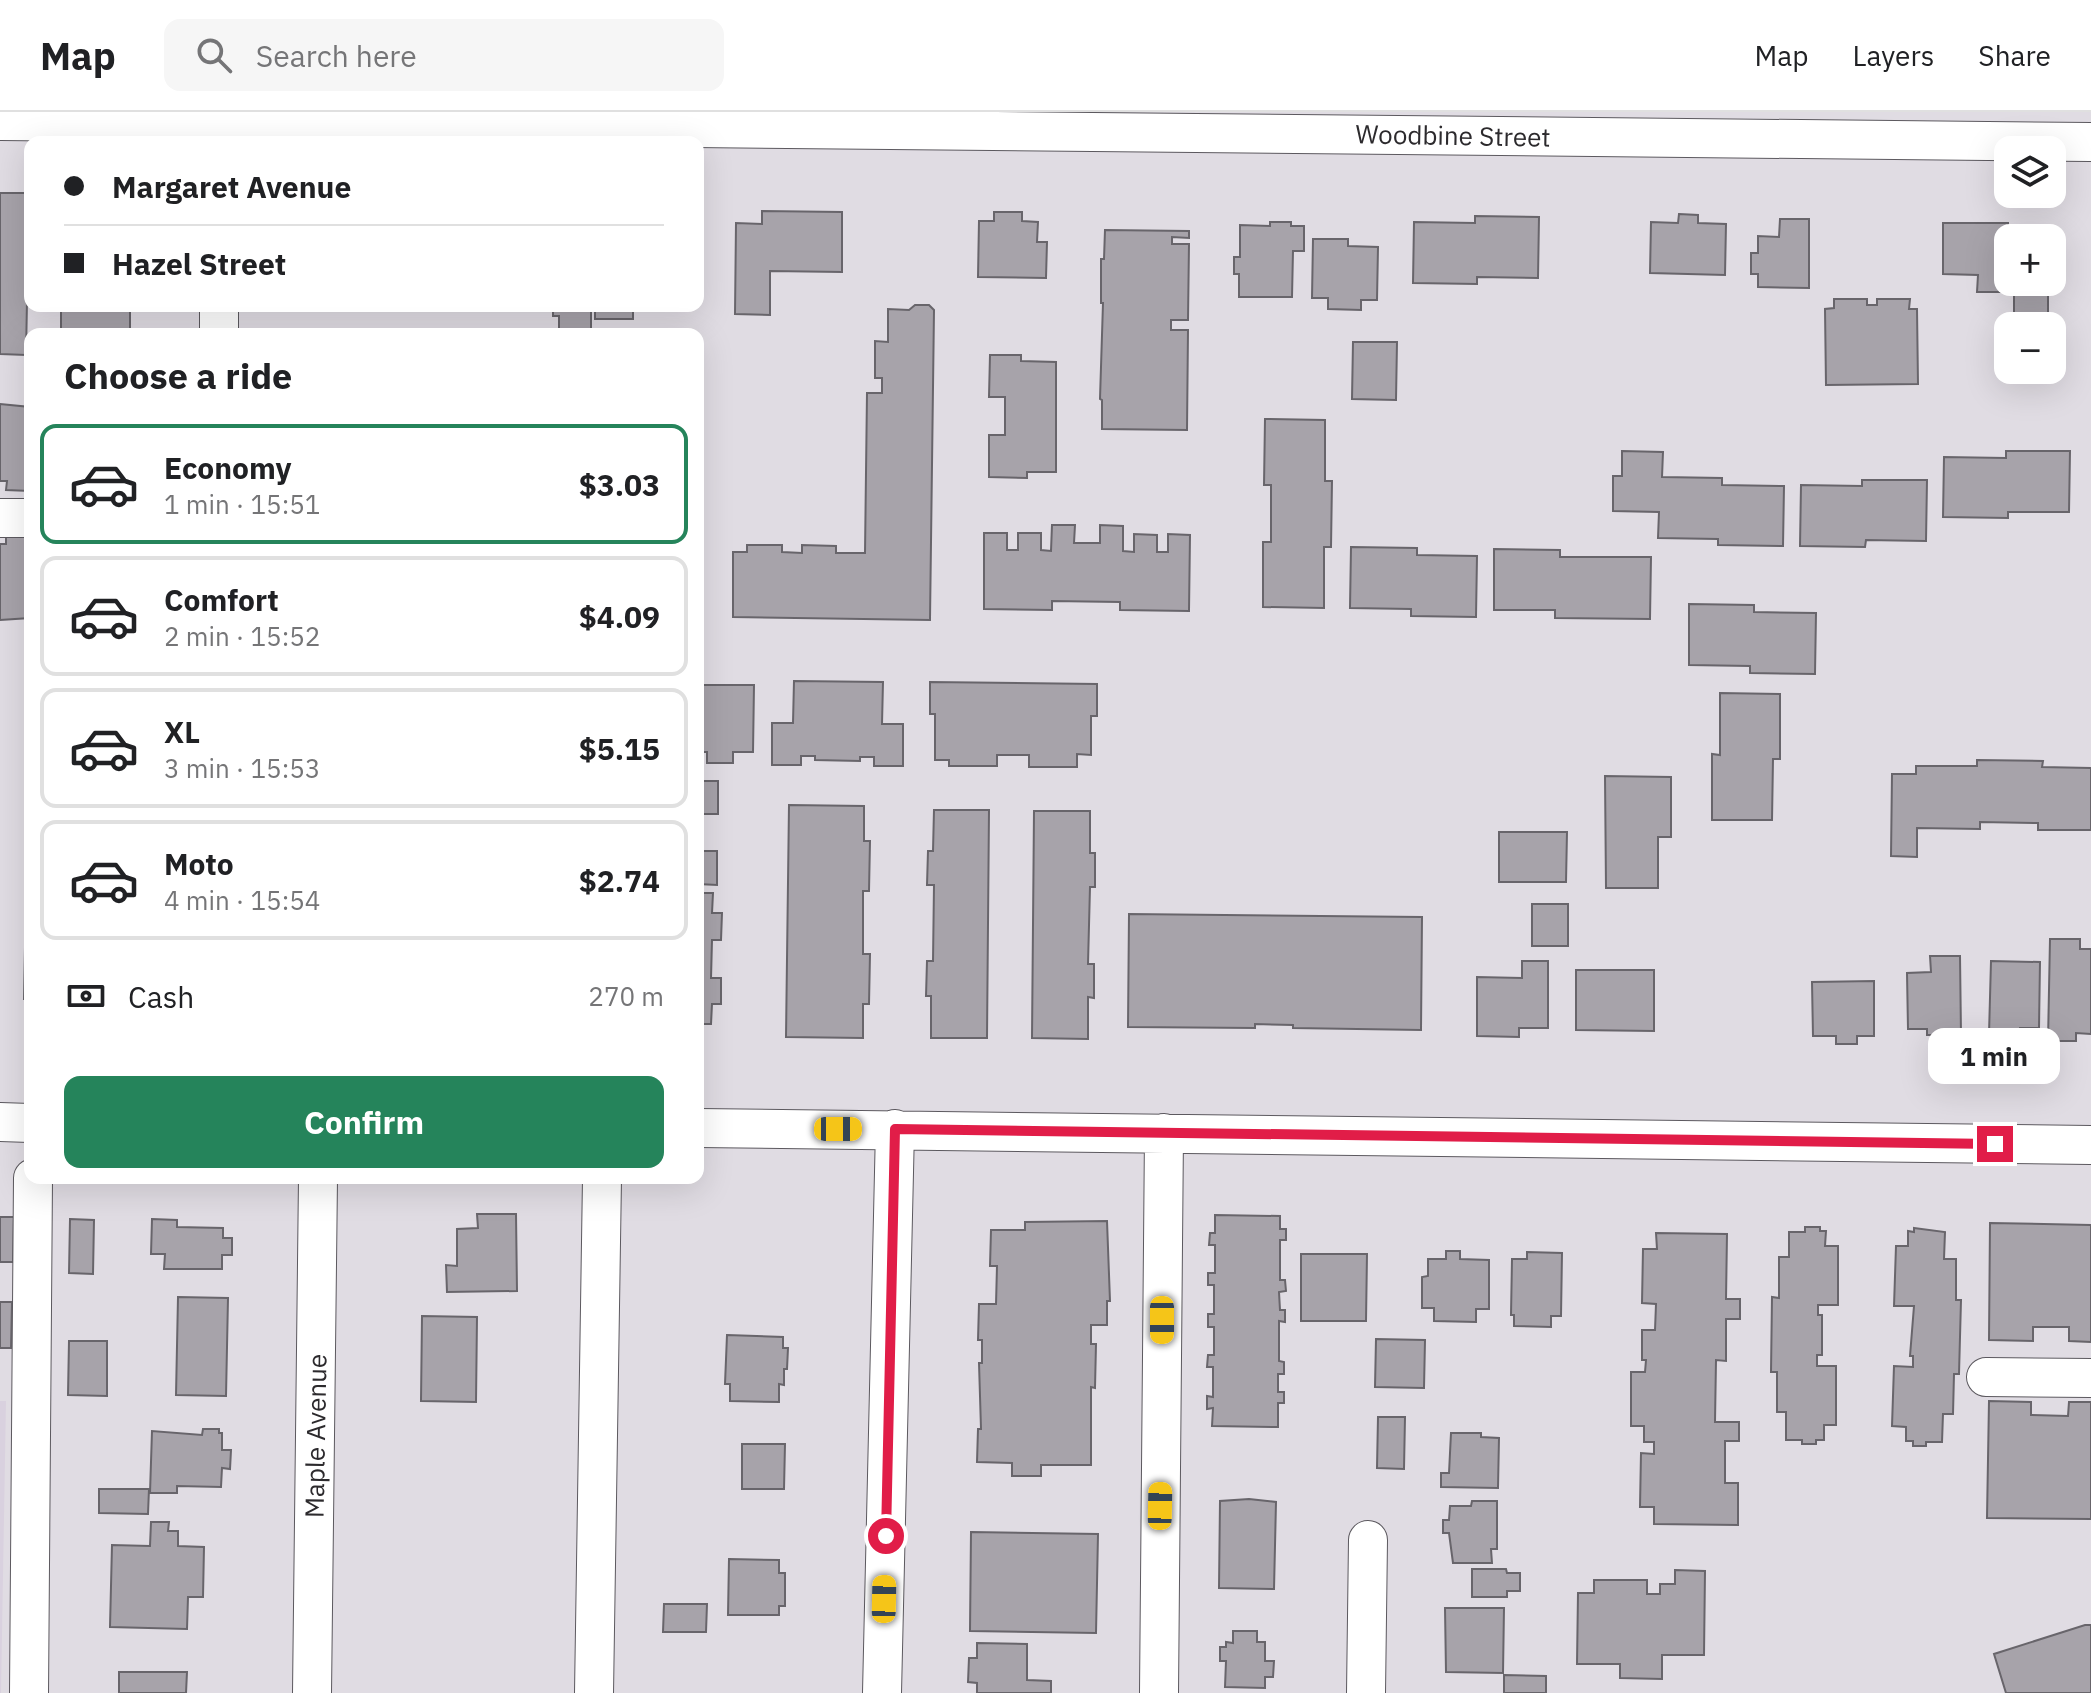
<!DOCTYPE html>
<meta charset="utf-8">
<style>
body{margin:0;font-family:"IBM Plex Sans",sans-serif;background:#f6f6f6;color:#202124;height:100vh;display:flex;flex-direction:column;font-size:30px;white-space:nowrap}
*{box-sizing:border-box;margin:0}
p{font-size:26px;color:#757577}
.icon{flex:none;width:44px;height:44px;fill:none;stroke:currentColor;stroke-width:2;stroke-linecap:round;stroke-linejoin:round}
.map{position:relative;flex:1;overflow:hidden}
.side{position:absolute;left:24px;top:216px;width:680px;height:856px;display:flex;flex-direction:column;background:#fff;border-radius:16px;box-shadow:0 8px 32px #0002}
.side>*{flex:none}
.hud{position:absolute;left:24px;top:24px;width:680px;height:176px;border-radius:16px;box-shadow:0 8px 32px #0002;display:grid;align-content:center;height:176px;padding:0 40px;background:#fff}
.tools{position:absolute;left:1994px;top:24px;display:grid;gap:16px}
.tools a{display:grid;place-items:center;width:72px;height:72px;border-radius:16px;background:#fff;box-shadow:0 8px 32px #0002;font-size:40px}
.end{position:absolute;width:36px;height:36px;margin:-18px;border:10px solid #e11d48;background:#fff;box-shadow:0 0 0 4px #fff}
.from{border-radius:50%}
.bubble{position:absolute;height:56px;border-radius:16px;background:#fff;box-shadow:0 8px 32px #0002;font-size:26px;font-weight:800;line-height:56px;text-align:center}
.car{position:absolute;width:24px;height:48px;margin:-24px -12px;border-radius:10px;box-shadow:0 0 6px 2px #0007;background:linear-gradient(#f5c518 24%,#345 0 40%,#f5c518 0 76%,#345 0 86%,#f5c518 0)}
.hud b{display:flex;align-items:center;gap:28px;height:76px;font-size:30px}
.hud b+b{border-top:2px solid #e0e0e0}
.hud i{width:20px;height:20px;background:#202124}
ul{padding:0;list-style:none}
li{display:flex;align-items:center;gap:24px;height:120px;margin:0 16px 12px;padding:0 24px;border:4px solid #e0e0e0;border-radius:16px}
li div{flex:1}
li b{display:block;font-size:30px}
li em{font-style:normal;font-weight:800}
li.selected{border-color:#25845b}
li>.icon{width:72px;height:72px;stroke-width:1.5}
h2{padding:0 40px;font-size:36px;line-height:96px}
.pay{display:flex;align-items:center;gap:20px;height:88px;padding:0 40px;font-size:30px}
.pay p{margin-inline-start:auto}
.action{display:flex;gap:16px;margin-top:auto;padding:16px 40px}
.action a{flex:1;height:92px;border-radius:16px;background:#25845b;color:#fff;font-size:32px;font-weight:800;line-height:92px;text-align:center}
header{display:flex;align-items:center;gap:48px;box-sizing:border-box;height:112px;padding:0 40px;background:#fff;border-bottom:2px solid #e0e0e0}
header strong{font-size:38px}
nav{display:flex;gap:44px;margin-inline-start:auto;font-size:28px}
.search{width:560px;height:72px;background:#f6f6f6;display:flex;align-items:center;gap:20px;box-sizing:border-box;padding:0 28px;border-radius:16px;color:#757577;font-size:30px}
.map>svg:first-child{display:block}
.built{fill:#d9d1df}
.building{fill:#a7a3aa;stroke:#68656b;stroke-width:2}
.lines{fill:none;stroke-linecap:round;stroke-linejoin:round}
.minor-casing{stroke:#5c595f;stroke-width:40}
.minor{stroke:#fff;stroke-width:38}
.route{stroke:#e11d48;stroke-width:10}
.labels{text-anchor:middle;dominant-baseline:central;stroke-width:6;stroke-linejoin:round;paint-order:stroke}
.street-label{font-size:26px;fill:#2c2a2d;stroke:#fff}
</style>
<header>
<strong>Map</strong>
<div class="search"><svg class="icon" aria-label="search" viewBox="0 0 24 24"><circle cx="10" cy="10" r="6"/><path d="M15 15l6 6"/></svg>Search here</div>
<nav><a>Map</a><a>Layers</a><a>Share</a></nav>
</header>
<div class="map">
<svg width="2091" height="1581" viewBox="0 0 2091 1581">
<rect width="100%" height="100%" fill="#e0dce3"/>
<path class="built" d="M0,1289h6l-5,292h-1z"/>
<path class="building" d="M0,81h29l-3,162 -26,-1z
M762,99l80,1v60l-72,-1v44l-35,-1 1,-91 26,1z
M994,100h28v9l16,1 -1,20h10l-1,36 -68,-1 1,-56h15z
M1679,102l19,1v8l28,1 -1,51 -75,-2 1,-51 27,1z
M1475,104l64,1 -1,61 -61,-1v7l-64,-1 1,-61 61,1z
M1780,107h29v69l-51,-1v-13h-7v-21h7v-17l21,1z
M1270,110h21v4h13v25h-11l-1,46h-53v-23h-5v-17h6v-32l30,1z
M1943,111h65v69h-31l1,-17 -35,-1z
M1105,118l84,1v7l-17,-1v7h17l-1,76h-17v10h17l-1,100 -85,-1v-29l-2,-1 3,-96h-2v-44h3z
M1313,127h35v7l30,1 -1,53h-16v10l-33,-1v-11h-16z
M2014,170h34v37h-6v7h-18v-10h-10z
M1834,187h33v6h10v-6h33l-1,10h8l1,75 -92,1 -1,-76 9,-1z
M915,193h14l5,5 -4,310 -197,-3v-65h14v-7h35v7l20,1v-8l34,1v7h29l2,-160h15v-15h-7v-37l13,1v-33l21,1z
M61,194h69v28h-69z
M553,194h38v28h-32v-18h-6z
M595,194h38v13h-38z
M1353,230h44l-1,58 -44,-1z
M990,243h31v6l35,1v110h-29v6l-38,-1v-42h16v-38h-16z
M0,292l30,3v84l-24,-1 1,-9h-7z
M1265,307l60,1v61h7l-1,66h-7v61l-61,-1v-65h8v-57h-7z
M1622,339l41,1 -1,25 60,1v7l62,1 -1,60 -65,-1v-6l-60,-1 1,-26 -46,-1v-35h9z
M2006,339h64l-1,61h-61v6l-65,-1 1,-60 62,1z
M1862,368h65l-1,61 -60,-1 -1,7 -65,-1 1,-61 61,1z
M1052,413h23l-1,18h26v-18l23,1v25l11,1v-18l23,1v17h11v-18l22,1 -1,76 -69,-1v-8l-68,-1v9l-68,-1v-76h23v17h11v-17h23v17l10,1z
M6,423h24v83l-30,2v-76h6z
M1351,435l66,1v7l60,1 -1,61 -65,-1v-7l-61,-1z
M1494,437l66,1v7h91l-1,62 -95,-1v-8h-61z
M1689,492l65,1v7l62,1 -1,61 -65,-1v-7l-61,-1z
M794,569l89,1 -1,42h21v42h-29v-9h-14v4l-45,-1v-4h-14v9h-29v-42h21z
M930,570l167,2v32h-6v39l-14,-1v13h-48v-12h-32v11h-48v-6h-14v-46h-5z
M698,573h56l-1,67h-20v11h-26v-11h-9z
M1720,581l60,1v65h-7l-1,61h-60v-66l8,1z
M1977,648l66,1 -1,6 49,1v62h-53v-7l-58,-1v7l-63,-1v29l-26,-1 1,-82h24v-8h61z
M1605,664l66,1v60h-13v51h-52z
M698,669h20v33h-20z
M789,693l75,1v35h6l-1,50h-6v63h7l-1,50h-6v34l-77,-1z
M934,698h55l-2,228h-56v-42h-5l1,-35h6l1,-76h-7l1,-34h5z
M1034,699h56v42h5v34h-5l-2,77h6v34l-6,-1v42l-56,-1z
M1499,720h68l-1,50h-67z
M698,739h19v34l-19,-1z
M25,764h5v25h-5z
M698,781h15l-1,20h10l-1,27h-9l-1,38h10v26h-9l-1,20h-13z
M1532,792h36v42h-36z
M1129,802l293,3 -1,113 -128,-2v-3l-38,-1v4l-127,-1z
M2050,827h30v10h11v85l-15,-1v8h-28z
M25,836h5v51h-6z
M1930,844h30l1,79h-34v-6h-19l-1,-56 24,-1z
M1522,849h26v67h-29v9l-42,-1v-59l45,1z
M1991,849l49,1 -1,66h-19v6h-31z
M1576,858h78v61l-78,-1z
M1874,869v55h-17v8h-21v-8h-23l-1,-54z
M477,1102h39l1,77 -70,1 -1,-27 11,1v-37l21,-1z
M1215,1103l65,1v13h6v11h-6v40h5l1,11 -7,1 1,18h5v12l-6,-1v40l5,1v12h-6v18h6v11h-6v24l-66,-1 1,-18 -6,1v-13l6,1v-30h-6l1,-12h6v-28h-6v-13h6v-29h-6v-12h7v-28h-6l1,-12h5z
M0,1105h14l-1,45h-13z
M70,1107l24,1 -1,54 -24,-1z
M152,1107l25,1v7l46,1v10h9v17h-10v14h-58l1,-15h-14z
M1107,1109l3,80h-3v24h-16v19h5l-1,44 -4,-1v78h-50v11h-29v-13l-35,-1 1,-33h3l-2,-66h3v-23h-4l1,-36h17l1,-38h-7l1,-36h34v-8z
M1990,1111l101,2v117l-22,-1v-14h-36v14l-44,-1z
M1805,1115h15v4h6l-1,15h13v59h-20v10h4v40h-5v11h19v59h-12v15h-8v4h-14v-4h-16v-28h-9v-40h-6l1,-75 7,1v-41h10v-25h16z
M1914,1116l31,4 -1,27h12v41h5l-2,74h-5l-1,40h-10l-1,28h-16v4h-13v-5h-7v-14l-14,-1 2,-60 19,1v-11h-3l4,-50h-20l2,-60h12v-15l6,1z
M1656,1121l71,1 -1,65h14v20h-14v42l-10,-1 -1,62h24v19h-14v42h13v42l-84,-1v-17h-14l1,-54 13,1v-12h-10v-16h-13v-54h14l1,-12h-4v-30h13l1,-26 -14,-1 1,-54h14z
M1446,1139h14v8l29,1v49h-13v13l-42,-1v-13h-12v-31l6,-1v-17h18z
M1527,1140l35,1 -1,63h-10v11l-37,-1v-11h-3l1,-56h15z
M1301,1142h66l-1,67h-65z
M178,1185l50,1 -2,98 -50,-1z
M0,1190h12l-1,46h-11z
M422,1204l55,1 -1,85 -55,-1z
M727,1223l56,2v11h5l-1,21h-3v16l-5,-1v18l-49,-1v-17h-5z
M1376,1227l49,1 -1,48 -49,-1z
M69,1229h38v55l-39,-1z
M1989,1289l42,1v13l37,1 1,-14h22v117l-104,-1z
M1378,1305h27l-1,52 -27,-1z
M203,1317h16v4h3v17h9l-1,19 -8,-1 -1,19 -44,-1v7h-27l2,-62 50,4z
M1451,1321h30v4l18,1 -1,50 -57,-1v-14h8z
M742,1332h43l-1,45h-42z
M99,1377h50l-1,25 -49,-1z
M1249,1387l27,3 -2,87 -55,-1 1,-87z
M1472,1389h25v48h-6l1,14h-39l-4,-30h-6v-13h6l1,-14h21z
M151,1410h18l-1,9h10v15l26,1 -1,50h-15l-1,32 -77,-2 2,-82 38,1z
M971,1420l127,2 -2,99 -126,-2z
M729,1447l50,1v13h6v33h-6v9h-51z
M1472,1457h34l1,4h13v18h-13v6h-35z
M1675,1458l30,1 -1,84h-42v24l-42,-1v-14h-43l1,-71h16v-13h53v14h13v-10h15z
M664,1492h43l-1,28h-43z
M1445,1496h59l-1,65 -57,-1z
M2085,1513h6v68h-85l-12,-39z
M1233,1519h24v11h8v19h9l-1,16h-8v11l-40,-1 1,-26h-6v-14h6v-5l7,1z
M977,1531l50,1v36l24,1v12h-74v-10l-9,-1 1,-24h8z
M119,1560h68l-1,21h-67z
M1504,1563l42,1v17h-42z"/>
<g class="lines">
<defs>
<path id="minor" d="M0,9l2091,21
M219,222v-28
M0,406h30
M0,1010l30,1
M698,1016l1393,17
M1986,1265l105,1
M29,1581l4,-515
M312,1581l6,-515
M594,1581l8,-515
M882,1581l13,-564
M1159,1581l5,-560
M1366,1581l2,-153"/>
</defs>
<use href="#minor" class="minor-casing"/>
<use href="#minor" class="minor"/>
</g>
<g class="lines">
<path class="route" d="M886,1424l9,-407 1100,15"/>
</g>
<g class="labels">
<g class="street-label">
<text transform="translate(1453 23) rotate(1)">Woodbine Street</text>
<text transform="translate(315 1324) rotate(-89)">Maple Avenue</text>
</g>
</g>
</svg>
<div class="tools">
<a><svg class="icon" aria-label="layers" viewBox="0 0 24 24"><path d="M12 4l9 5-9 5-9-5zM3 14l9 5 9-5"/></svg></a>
<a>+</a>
<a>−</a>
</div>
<i class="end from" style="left:886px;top:1424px"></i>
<i class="end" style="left:1995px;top:1032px"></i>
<div class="bubble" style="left:1928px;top:916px;width:132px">1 min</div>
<i class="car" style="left:838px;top:1017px;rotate:90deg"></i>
<i class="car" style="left:1162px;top:1208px;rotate:180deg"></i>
<i class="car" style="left:1160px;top:1394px;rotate:1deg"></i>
<i class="car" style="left:884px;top:1487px;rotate:1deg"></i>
<div class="hud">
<b><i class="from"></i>Margaret Avenue</b>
<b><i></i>Hazel Street</b>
</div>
<section class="side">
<h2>Choose a ride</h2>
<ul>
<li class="selected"><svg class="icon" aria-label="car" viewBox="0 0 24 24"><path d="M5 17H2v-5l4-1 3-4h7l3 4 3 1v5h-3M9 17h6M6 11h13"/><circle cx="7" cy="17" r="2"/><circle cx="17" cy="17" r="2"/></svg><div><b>Economy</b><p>1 min · 15:51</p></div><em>$3.03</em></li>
<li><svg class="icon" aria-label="car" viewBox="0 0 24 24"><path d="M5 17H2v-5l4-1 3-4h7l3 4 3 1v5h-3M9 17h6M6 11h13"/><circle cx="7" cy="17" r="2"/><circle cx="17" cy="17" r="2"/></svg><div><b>Comfort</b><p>2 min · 15:52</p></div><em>$4.09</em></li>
<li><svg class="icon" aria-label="car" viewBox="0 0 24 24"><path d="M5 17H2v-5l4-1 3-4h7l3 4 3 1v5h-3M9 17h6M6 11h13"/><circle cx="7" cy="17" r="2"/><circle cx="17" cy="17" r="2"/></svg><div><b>XL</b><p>3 min · 15:53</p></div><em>$5.15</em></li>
<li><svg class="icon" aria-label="car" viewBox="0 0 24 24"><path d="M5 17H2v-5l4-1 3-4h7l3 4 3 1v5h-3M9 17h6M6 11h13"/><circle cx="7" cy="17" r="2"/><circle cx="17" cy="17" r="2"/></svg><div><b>Moto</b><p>4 min · 15:54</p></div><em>$2.74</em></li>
</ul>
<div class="pay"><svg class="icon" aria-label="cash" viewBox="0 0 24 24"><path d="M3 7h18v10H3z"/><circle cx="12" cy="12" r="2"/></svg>Cash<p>270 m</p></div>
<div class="action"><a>Confirm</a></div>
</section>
</div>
